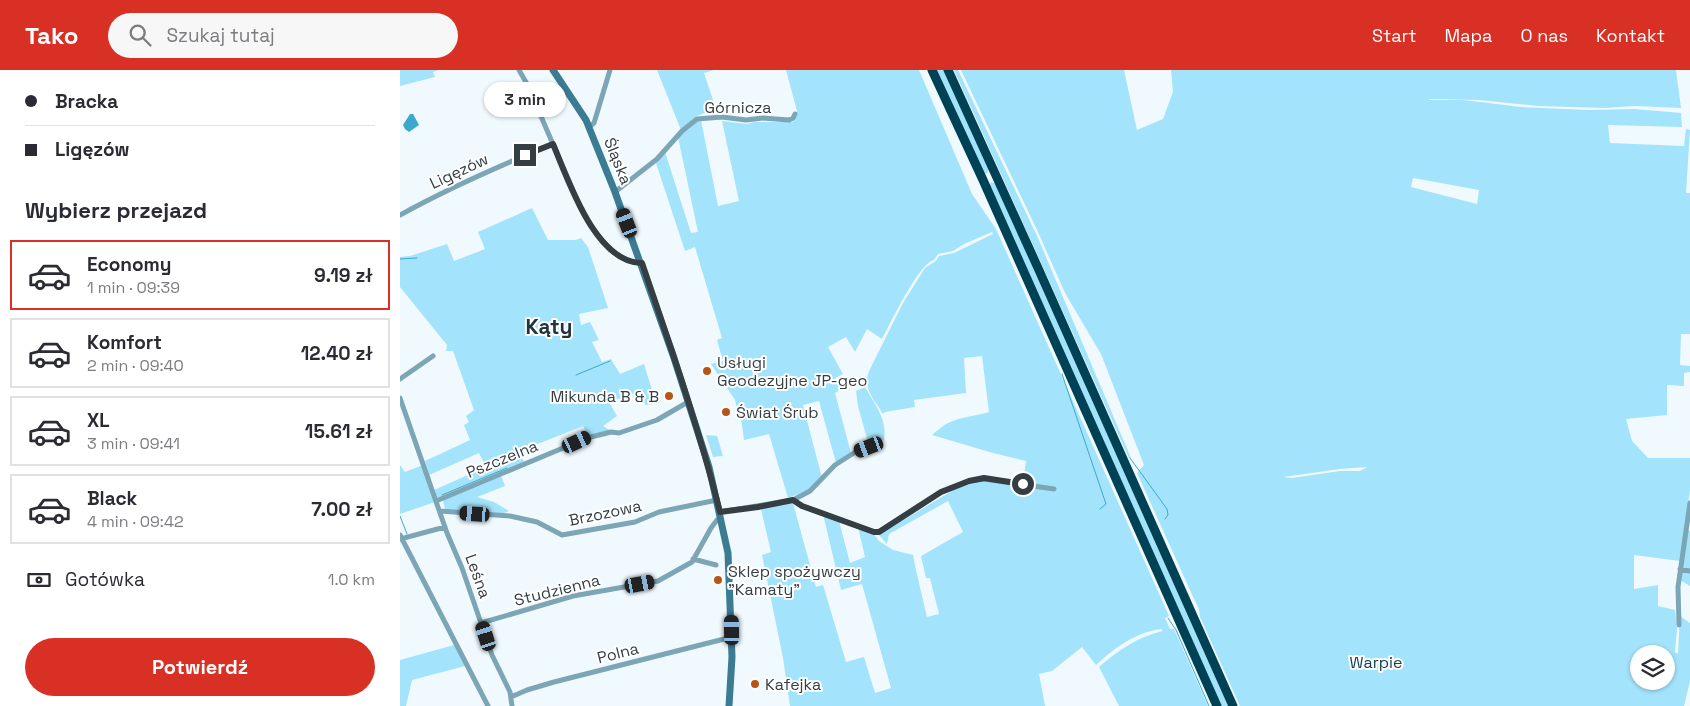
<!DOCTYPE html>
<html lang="pl">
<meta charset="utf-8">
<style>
body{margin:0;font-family:"Space Grotesk",sans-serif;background:#f7f7f7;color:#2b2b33;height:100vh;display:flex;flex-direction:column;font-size:19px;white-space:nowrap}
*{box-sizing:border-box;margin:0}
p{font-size:16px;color:#7c7c81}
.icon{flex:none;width:28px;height:28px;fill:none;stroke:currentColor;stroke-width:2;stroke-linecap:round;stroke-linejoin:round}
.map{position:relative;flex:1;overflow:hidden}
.details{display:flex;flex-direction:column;background:#fff;width:400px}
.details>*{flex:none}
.hud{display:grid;align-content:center;height:110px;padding:0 25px;background:#fff}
.buttons{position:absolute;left:1230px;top:575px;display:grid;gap:10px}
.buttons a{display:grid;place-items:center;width:45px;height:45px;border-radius:50%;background:#fff;box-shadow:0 1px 4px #0004;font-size:25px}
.end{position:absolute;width:22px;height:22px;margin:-11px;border:6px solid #343e43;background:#fff;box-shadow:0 0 0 2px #fff}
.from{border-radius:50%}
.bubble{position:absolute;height:35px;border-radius:18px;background:#fff;box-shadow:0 1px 4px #0004;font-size:16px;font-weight:700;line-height:35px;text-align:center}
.car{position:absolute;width:15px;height:30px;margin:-15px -8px;border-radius:6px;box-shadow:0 0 4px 1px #0007;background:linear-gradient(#222 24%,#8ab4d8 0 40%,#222 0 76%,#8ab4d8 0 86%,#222 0)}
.hud b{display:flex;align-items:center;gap:18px;height:48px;font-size:19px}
.hud b+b{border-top:1px solid #e1e1e2}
.hud i{width:12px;height:12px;background:#2b2b33}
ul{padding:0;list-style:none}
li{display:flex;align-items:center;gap:15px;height:70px;margin:0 10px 8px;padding:0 15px;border:2px solid #e1e1e2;border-radius:0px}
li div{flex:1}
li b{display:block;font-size:19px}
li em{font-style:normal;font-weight:700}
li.current{border-color:#d93025}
li>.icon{width:45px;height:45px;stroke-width:1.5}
h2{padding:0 25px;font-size:22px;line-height:60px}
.pay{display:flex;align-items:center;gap:12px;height:55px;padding:0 25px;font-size:19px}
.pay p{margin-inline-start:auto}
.action{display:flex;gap:10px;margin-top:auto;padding:10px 25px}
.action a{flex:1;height:58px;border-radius:30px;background:#d93025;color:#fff;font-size:20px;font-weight:700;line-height:58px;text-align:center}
header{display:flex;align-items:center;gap:30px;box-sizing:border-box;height:70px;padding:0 25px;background:#d93025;color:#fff}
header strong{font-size:24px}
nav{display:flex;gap:28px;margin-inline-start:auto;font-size:18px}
.search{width:350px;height:45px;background:#f7f7f7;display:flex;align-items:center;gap:12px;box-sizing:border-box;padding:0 18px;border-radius:28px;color:#7c7c81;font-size:19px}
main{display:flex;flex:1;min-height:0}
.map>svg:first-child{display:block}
.green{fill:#a3e3fb;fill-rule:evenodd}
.water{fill:#3ba9cd}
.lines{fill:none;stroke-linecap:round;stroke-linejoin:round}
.stream{stroke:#3ba9cd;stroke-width:1}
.minor{stroke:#7ca5b5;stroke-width:5}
.secondary{stroke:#3b7c93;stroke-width:7}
.motorway{stroke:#004255;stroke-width:9}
.route{stroke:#343e43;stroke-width:6}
.poi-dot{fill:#b75519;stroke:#fff;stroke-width:2}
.labels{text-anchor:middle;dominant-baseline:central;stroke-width:4;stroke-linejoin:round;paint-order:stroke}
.street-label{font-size:16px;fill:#343e43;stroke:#fff}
.poi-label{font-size:16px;fill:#343e43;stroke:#fff;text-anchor:start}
.park-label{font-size:16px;fill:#124151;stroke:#fff}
.district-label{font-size:21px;font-weight:bold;fill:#20353d;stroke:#fff}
</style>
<header>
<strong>Tako</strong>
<div class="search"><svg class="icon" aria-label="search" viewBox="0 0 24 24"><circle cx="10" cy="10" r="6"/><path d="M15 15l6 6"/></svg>Szukaj tutaj</div>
<nav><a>Start</a><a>Mapa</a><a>O nas</a><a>Kontakt</a></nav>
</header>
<main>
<section class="details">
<div class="hud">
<b><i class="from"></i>Bracka</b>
<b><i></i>Ligęzów</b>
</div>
<h2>Wybierz przejazd</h2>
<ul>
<li class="current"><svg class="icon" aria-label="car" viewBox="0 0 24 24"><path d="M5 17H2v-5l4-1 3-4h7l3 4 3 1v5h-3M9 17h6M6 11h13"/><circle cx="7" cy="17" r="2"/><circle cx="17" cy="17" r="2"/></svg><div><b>Economy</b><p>1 min · 09:39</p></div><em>9.19 zł</em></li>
<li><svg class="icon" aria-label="car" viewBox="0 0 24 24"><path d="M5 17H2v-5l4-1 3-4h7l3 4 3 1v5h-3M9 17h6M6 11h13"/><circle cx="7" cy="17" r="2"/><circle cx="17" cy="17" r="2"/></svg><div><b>Komfort</b><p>2 min · 09:40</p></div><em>12.40 zł</em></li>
<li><svg class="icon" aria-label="car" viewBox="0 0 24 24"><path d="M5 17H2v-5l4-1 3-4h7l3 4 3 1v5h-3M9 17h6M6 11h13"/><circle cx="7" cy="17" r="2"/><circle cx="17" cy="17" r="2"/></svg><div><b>XL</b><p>3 min · 09:41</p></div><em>15.61 zł</em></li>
<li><svg class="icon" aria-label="car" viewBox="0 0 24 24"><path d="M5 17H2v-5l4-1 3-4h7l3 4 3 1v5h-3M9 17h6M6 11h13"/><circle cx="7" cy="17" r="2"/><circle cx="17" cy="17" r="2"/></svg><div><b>Black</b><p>4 min · 09:42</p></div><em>7.00 zł</em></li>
</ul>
<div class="pay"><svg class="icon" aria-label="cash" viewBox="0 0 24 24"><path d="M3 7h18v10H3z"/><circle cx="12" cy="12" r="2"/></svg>Gotówka<p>1.0 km</p></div>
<div class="action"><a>Potwierdź</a></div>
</section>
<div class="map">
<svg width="1290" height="636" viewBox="0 0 1290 636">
<rect width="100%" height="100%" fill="#f0fafe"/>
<path class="green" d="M0,0h39l-6,2 2,5 -35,9z
M257,0h57l-10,3 14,42 -9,-4 -12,5 -16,14z
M386,0h133l53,124 24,35 173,387 -4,2 5,11h4l34,77h-89l-20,-39c20,-17 38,-30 64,-36l-2,-2c-27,4 -45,18 -65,36l-14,-18 -30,24 -13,3 6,32h-255l-7,-48 -21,-103 9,-3 -10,-43 26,-7 6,1 23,84 7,-2 23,77 18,-5 11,36 16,-5 -29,-104 -21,6 -18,-76 16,7 11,42 15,-6 -7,-30 15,6 6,8 14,9 20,5 3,15 11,47 12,-3 -9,-36h-4l-5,-22 42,-24 -15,-31 -59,33 -2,10 -10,-11 10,-3 68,-41 24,-8 44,1 3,-21 -33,-8 -61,-18c5,-4 10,-9 16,-12 13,-6 27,-7 41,-11l-7,-56 -18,2 2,35 -52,7 1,7 -30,5 -2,2c-9,-15 -22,-27 -13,-45l33,-66 22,-35 11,-7 3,-5 15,-3 39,-19 -1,-2 -28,12 -11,7 -15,3 -4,6c-16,4 -43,63 -52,79l-15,-10 -12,23 -9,-15 -18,10 15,27 -8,4 7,11 -7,4 16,60 -15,10 -17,-62 -16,4 19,73 -13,12 -21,8 -19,-64 -25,6 -3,-22 -2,-1 -4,-17 -24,-36 12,-3 -6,-21 5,-2 -27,-91 -10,4 -29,-88 9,-11 26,81 7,-1 -20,-95 15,-14 8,-3 17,86 21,-5 -17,-80 25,3 7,-2h39l4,-11z
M535,0h9l45,98 -2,6 -6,-3z
M554,0h4l80,168 93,220h-2l-19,-42z
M561,0h163l13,60 26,-11 10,-27 -2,-22h505l5,38 -46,-2 -30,2 -67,-2 -59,-6 -50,-1 1,1h34l57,7 68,3 45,-1 47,4 1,14 -74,-2 2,18 74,3 2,-17 4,1 -4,63h4v141h-9l-1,31 10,1v6l-6,1v13l-17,-1v30l-41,4 6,22 16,17h42v32l-10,71 -46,-6v34l24,-4v21l17,4 2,19 -2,23 3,2 2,-38 10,7v58l-6,25h-444l-40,-89 -1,-8 -4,-8 -58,-128 7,-8 -43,-111 -36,-61 -27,-61zM1013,108l66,12 -2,14 -66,-17zM967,397l-7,4h-20l-48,7 -9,-1 57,-8zM1239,584h27v27h-27z
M591,112l5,2 232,522h-8l-231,-518z
M132,138l16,32h28l5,-2 7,9 20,61 -29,6 2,11 9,-3 9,18 -7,2 10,20 9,-3 9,15 24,-10 12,39 -10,2 -11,-12 -26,9 8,14 -14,10 8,5 -23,5 -5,-10 -63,25 4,11 -85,35h-2l-3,-7 52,-23 -7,-14 -50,22 -4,-14 45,-21 -6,-15 5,-3 -3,-6 8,-6 -21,-59h-7l1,-6 -47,-58v-30l10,-1 37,-12 7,17 31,-12 -7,-17z
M465,317c9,16 23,33 19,53l-15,6 -11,-40 -2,-15z
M306,365l11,1 6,20 -10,1z
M0,395l5,7 18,-7 12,37 -35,12z
M101,405l4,11 -28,11 17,5 15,9 -7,3 -57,-4 -2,-10z
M1288,460l2,1v55l-10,-6z
M54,575l11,21 -53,14 -6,26h-6v-46z"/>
<path class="water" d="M10,44h3l6,11 -10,7 -4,-3 -2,-4z"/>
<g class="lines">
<path class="stream" d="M0,189l17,-1
M662,304l44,130 -6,5
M176,305l34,-14
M730,388l37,51 1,6 -3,4
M42,425l65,-27
M0,446l7,18
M768,548l8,12 33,76"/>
<path class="minor" d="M119,0l8,14 54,125c12,22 32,53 60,54
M189,57l5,-4 16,-53
M215,122l42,-33 25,-28 15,-12 25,-2 24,3 17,-2 26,2 4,-2 2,-4
M0,145c49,-27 101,-50 153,-71
M0,309l33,-23
M0,328l47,135 15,35 30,87 18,37 2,14
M393,430l17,-9 25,-26 22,-14 12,-4
M36,431l151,-63 24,-6 8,1 38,-13 31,-18
M40,441l70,5 27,6 25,13 73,-13 24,-10 58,-12
M320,442l73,-12 9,6 72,26h5l62,-40 28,-11 15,-2 70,10
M0,465l88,171
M0,469l45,-12
M293,489l23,6
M1280,499l10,2
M81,553l92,-27 85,-15 34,-19 19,-34 6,-8 4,-2
M1279,555l-1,-38 12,-84
M111,627l16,-7 27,-8 178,-45"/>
<path class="secondary" d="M153,0l33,50 29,72 58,163 36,112 19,86 4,104 -3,49"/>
<path class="motorway" d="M532,0l51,110 234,526
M548,0l90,198 195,438"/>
</g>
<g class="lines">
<path class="route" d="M125,85l28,-11c15,35 42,119 89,119 28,82 57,165 78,249l38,-5 35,-7 9,6 72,26h5l62,-40 28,-11 15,-3 39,6"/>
</g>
<g class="poi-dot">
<circle cx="307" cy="301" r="5"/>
<circle cx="269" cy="326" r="5"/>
<circle cx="326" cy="342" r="5"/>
<circle cx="318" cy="510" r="5"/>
<circle cx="355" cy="614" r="5"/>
</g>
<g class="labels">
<g class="street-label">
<text x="338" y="37">Górnicza</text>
<text transform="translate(218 91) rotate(68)">Śląska</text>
<text transform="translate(59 101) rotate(-25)">Ligęzów</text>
<text transform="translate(102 389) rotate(-22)">Pszczelna</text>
<text transform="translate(205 443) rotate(-12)">Brzozowa</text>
<text transform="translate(78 506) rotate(70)">Leśna</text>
<text transform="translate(157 520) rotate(-14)">Studzienna</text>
<text transform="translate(218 583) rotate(-14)">Polna</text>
</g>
<g class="poi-label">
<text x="317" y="292">Usługi<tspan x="317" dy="18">Geodezyjne JP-geo</tspan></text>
<text x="259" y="326" text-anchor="end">Mikunda B &amp; B</text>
<text x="336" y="342">Świat Śrub</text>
<text x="328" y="501">Sklep spożywczy<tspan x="328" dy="18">"Kamaty"</tspan></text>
<text x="365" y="614">Kafejka</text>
</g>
<g class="park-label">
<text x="976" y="592">Warpie</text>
</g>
<g class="district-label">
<text x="149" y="256">Kąty</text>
</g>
</g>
</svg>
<div class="buttons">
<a><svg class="icon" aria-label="layers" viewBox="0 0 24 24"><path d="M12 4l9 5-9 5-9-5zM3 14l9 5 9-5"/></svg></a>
</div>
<i class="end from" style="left:623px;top:414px"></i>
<i class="end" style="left:125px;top:85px"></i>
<div class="bubble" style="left:84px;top:12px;width:82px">3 min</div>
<i class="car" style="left:227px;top:153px;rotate:339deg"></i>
<i class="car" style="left:177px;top:372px;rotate:65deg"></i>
<i class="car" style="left:469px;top:377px;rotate:249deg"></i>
<i class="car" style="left:75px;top:444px;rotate:274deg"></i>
<i class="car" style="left:240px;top:514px;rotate:79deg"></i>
<i class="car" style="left:332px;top:560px;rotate:359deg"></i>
<i class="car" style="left:86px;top:566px;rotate:342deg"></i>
</div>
</main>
